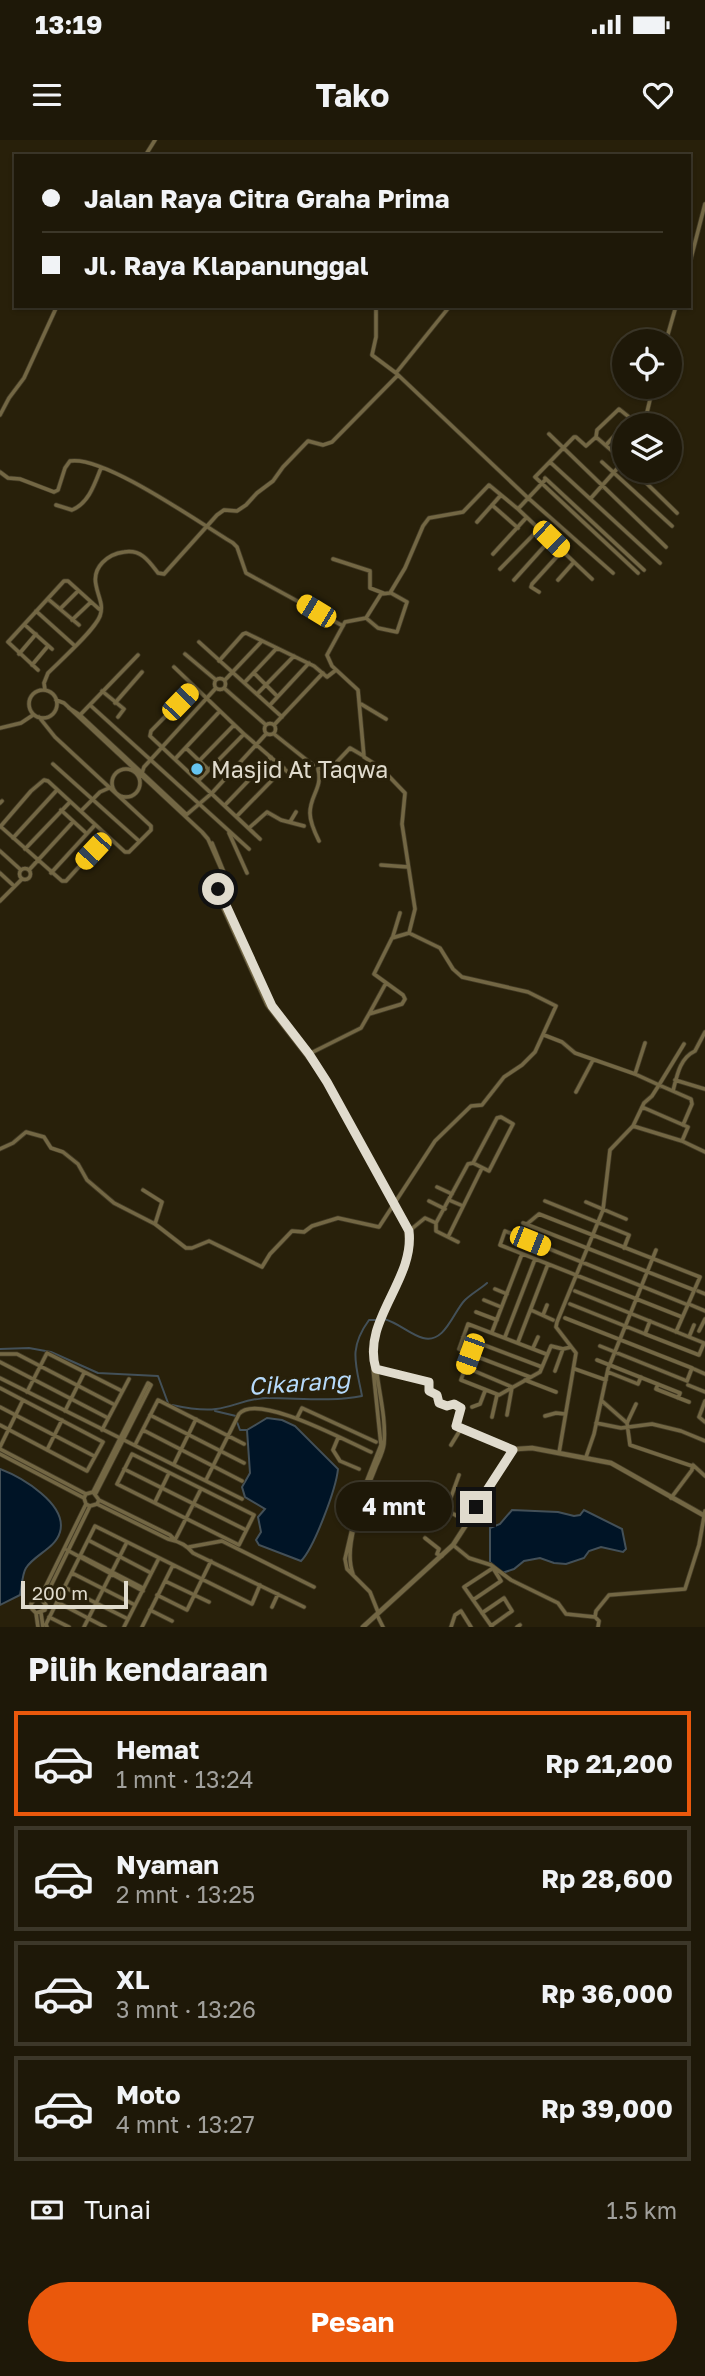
<!DOCTYPE html>
<html lang="id">
<meta charset="utf-8">
<style>
body{margin:0;font-family:"Golos Text",sans-serif;background:#2b2516;color:#f1f3f6;height:100vh;display:flex;flex-direction:column;font-size:26px;white-space:nowrap}
*{box-sizing:border-box;margin:0}
p{font-size:23px;color:#a1a09c}
.icon{flex:none;width:38px;height:38px;fill:none;stroke:currentColor;stroke-width:2;stroke-linecap:round;stroke-linejoin:round}
.map{position:relative;height:1487px;overflow:hidden}
.panel{display:flex;flex-direction:column;background:#1e1808;flex:1}
.panel>*{flex:none}
.top-card{position:absolute;left:14px;top:14px;width:677px;height:154px;border-radius:0px;box-shadow:0 2px 5px #0004,0 0 0 2px #3c3729;display:grid;align-content:center;height:154px;padding:0 28px;background:#1e1808}
.tools{position:absolute;left:612px;top:189px;display:grid;gap:14px}
.tools a{display:grid;place-items:center;width:70px;height:70px;border-radius:50%;background:#1e1808;box-shadow:0 2px 5px #0004,0 0 0 2px #3c3729;font-size:35px}
.scale{position:absolute;left:21px;bottom:18px;width:107px;box-sizing:border-box;padding-left:7px;border:4px solid #e0dbcd;border-top:0;font-size:19px;line-height:24px;white-space:nowrap;color:#e0dbcd;-webkit-text-stroke:5px #28200a;paint-order:stroke}
.end{position:absolute;width:32px;height:32px;margin:-16px;border:9px solid #e0dbcd;background:#111;box-shadow:0 0 0 4px #111}
.from{border-radius:50%}
.bubble{position:absolute;height:49px;border-radius:24px;background:#1e1808;box-shadow:0 2px 5px #0004,0 0 0 2px #3c3729;font-size:23px;font-weight:700;line-height:49px;text-align:center}
.car{position:absolute;width:21px;height:42px;margin:-21px -10px;border-radius:9px;box-shadow:0 0 5px 2px #0007;background:linear-gradient(#f5c518 24%,#345 0 40%,#f5c518 0 76%,#345 0 86%,#f5c518 0)}
.top-card b{display:flex;align-items:center;gap:24px;height:66px;font-size:26px}
.top-card b+b{border-top:2px solid #3c3729}
.top-card i{width:18px;height:18px;background:#f1f3f6}
ul{padding:0;list-style:none}
li{display:flex;align-items:center;gap:21px;height:105px;margin:0 14px 10px;padding:0 14px;border:4px solid #3c3729;border-radius:0px}
li div{flex:1}
li b{display:block;font-size:26px}
li em{font-style:normal;font-weight:700}
li.selected{border-color:#ea580c}
li>.icon{width:63px;height:63px;stroke-width:1.5}
h2{padding:0 28px;font-size:32px;line-height:84px}
.pay{display:flex;align-items:center;gap:18px;height:77px;padding:0 28px;font-size:26px}
.pay p{margin-inline-start:auto}
.primary-button{display:flex;gap:14px;margin-top:auto;padding:14px 28px}
.primary-button a{flex:1;height:80px;border-radius:42px;background:#ea580c;color:#fff;font-size:28px;font-weight:700;line-height:80px;text-align:center}
.status{display:flex;justify-content:space-between;align-items:center;height:49px;padding:0 35px;background:#1e1808;direction:ltr}
.status svg{height:19px;fill:currentColor}
header{display:flex;justify-content:space-between;align-items:center;height:91px;padding:0 28px;background:#1e1808;font-size:32px;font-weight:700}
.map>svg:first-child{display:block}
.water{fill:#001426;stroke:#435058;stroke-width:2}
.lines{fill:none;stroke-linecap:round;stroke-linejoin:round}
.stream{stroke:#435058;stroke-width:2}
.minor-casing{stroke:#423a25;stroke-width:5}
.tertiary-casing{stroke:#423a25;stroke-width:6}
.minor{stroke:#736744;stroke-width:3.5}
.tertiary{stroke:#736744;stroke-width:4.5}
.route{stroke:#e0dbcd;stroke-width:9}
.poi-dot{fill:#66c4ef;stroke:#28200a;stroke-width:2.5}
.labels{text-anchor:middle;dominant-baseline:central;stroke-width:7;stroke-linejoin:round;paint-order:stroke}
.poi-label{font-size:23px;fill:#e0dbcd;stroke:#28200a;text-anchor:start}
.water-label{font-size:24px;font-style:italic;fill:#b6dafa;stroke:#28200a}
</style>
<div class="status"><b>13:19</b><svg viewBox="0 0 49 12"><path d="M0 12V9h3v3zM5 12V6h3v6zM10 12V3h3v9zM15 12V0h3v12zM26 1h20v11H26zM47 4h2v5h-2z"/></svg></div>
<header><svg class="icon" aria-label="menu" viewBox="0 0 24 24"><path d="M4 6h16M4 12h16M4 18h16"/></svg>Tako<svg class="icon" aria-label="heart" viewBox="0 0 24 24"><path d="M12 20l-8-8c-3-5 5-10 8-4 3-6 11-1 8 4z"/></svg></header>
<div class="map">
<svg width="705" height="1487" viewBox="0 0 705 1487">
<rect width="100%" height="100%" fill="#28200a"/>
<path class="water" d="M267,1278l15,2 13,6 43,43c-2,20 -24,79 -37,92l-42,-16 -3,-5 5,-8 -3,-15 7,-8 -20,-12 -3,-10 8,-14 -3,-43z
M0,1329c21,8 68,35 60,63 -5,17 -25,22 -34,36 -4,6 -4,19 -6,27l-20,10z
M512,1370l46,2 16,4 6,-1 4,-5 38,19 4,20 -3,3 -22,-5 -12,4 -5,7 -18,6 -12,-1 -14,-5 -16,3 -10,8 -12,4 -12,-11v-34l10,-4z"/>
<g class="lines">
<path class="stream" d="M384,1179c15,4 25,15 39,19 22,6 30,-26 42,-38 6,-6 15,-11 22,-17
M0,1209l29,-1 22,4 47,21 60,3 10,27
M172,1265c14,3 29,6 44,4 18,-2 34,-12 53,-11 30,0 63,4 93,-2 -6,-32 -14,-47 7,-76h9
M215,1271l21,5
M237,1282l3,8h7"/>
<defs>
<path id="minor" d="M145,16l10,-16
M690,122l15,-58
M376,166v31l-4,18 24,18 131,124 86,76
M666,201l10,-35
M396,233l54,-67
M0,275l9,-17 15,-20 33,-72
M644,285l9,-38
M549,294l117,113
M670,295l1,-1
M596,297l1,-7 22,-21 20,16
M606,305l25,-27
M618,315l7,-7
M550,322l110,101
M602,322l70,64
M625,322l-29,-25 -10,9 -10,-9h-2l-39,40 103,96
M634,331l43,42
M657,331l5,4
M0,332l8,6 12,1 34,13 4,-2 7,-22 5,-7c34,-6 131,63 163,82l4,4 9,26 97,53
M545,338l99,92
M591,358l33,-37
M56,365l16,5c17,-7 23,-27 29,-42
M492,365l26,23
M518,369l74,70
M477,382l24,-27
M493,414l33,-36
M333,419l37,12v17l13,5
M500,429l39,-40
M514,440l36,-40
M558,440l16,-18
M539,452l-8,-5 1,-3 30,-33
M48,459l31,26
M60,469l18,-18
M36,471l39,35
M366,478l12,10 19,4 10,-30 -16,-9
M72,480l19,-18
M25,485l27,24
M199,502l83,75
M19,514l17,-20
M185,514l31,26
M219,521l24,-27 3,-1 68,33 13,11 9,-7
M32,525l16,-19
M174,527l70,67 46,40
M38,530l-30,-28 56,-61h4l31,28
M254,533l23,23
M214.5 544a5.5 5.5 0 1 1 11 0a5.5 5.5 0 1 1-11 0Z
M225,540l37,-39
M245,542l32,-34
M194,547l-43,44 -1,5 110,103
M224,548l42,37
M45,550l-1,-7 4,-10c13,-13 46,-42 52,-57 4,-12 -2,-19 -4,-31 -4,-18 12,-31 28,-33 17,-3 25,9 34,21l6,1 53,-59 7,-5 13,1 9,-6 11,-12 16,-12 10,-14 25,-26 15,4 9,-3 66,-67
M29 564a14 14 0 1 1 28 0a14 14 0 1 1-28 0Z
M102,551l22,18 -6,8
M257,554l37,-38
M56,560l8,3 138,129 6,7 15,34 -6,18 1,6 49,108 60,77 82,149c3,23 -5,52 -21,70
M115,563l27,-31
M361,564l25,15
M90,565l159,144
M270,565l39,-42
M69,568l11,7 106,99
M80,575l58,-60
M264.5 589a5.5 5.5 0 1 1 11 0a5.5 5.5 0 1 1-11 0Z
M274,585l49,-52
M0,588l21,-5 12,-8
M274,594l39,31
M186,608l23,22
M175,619l45,-48
M199,621l35,-36
M53,624l86,77
M112 643a14 14 0 1 1 28 0a14 14 0 1 1-28 0Z
M142,633l2,-6 72,-79
M198,641l46,-47
M0,663l2,-2
M225,665l46,-48
M61,670l25,23
M81,671l19,-19 9,-4
M185,676l27,-23 54,-59
M237,676l47,-48
M290,682l6,-10
M0,686l62,55h4l41,-45
M0,687l31,-36 13,-11 4,1 77,71h4l22,-22v-4l-96,-89 -16,-20
M249,688l18,-16 14,8 23,6
M229,693l18,40
M13,698l44,-48
M319,701c-4,-8 -9,-19 -9,-28 0,-18 13,-25 8,-44l15,-3 17,-18 12,7
M212,703l13,32
M25,709l45,-47
M0,711l21,19
M381,725l27,2
M19.5 734a5.5 5.5 0 1 1 11 0a5.5 5.5 0 1 1-11 0Z
M29,730l44,-48
M0,733l14,13
M51,733l44,-48
M222,745l-1,10 51,111 36,47
M0,761l22,-22
M409,793l6,-24 -13,-85 3,-31 -24,-25 -17,-11 -6,-67 -26,-24 -5,-11 18,-33 21,-4 15,-24 9,-1 15,-25 18,-42 6,-8 34,-6 26,-27 29,24 28,-30
M393,796l7,-23
M369,874l17,-31
M544,895l18,7 13,11 60,21 24,11 -7,11 -8,7 -11,23 -23,24 -7,60 -46,112 -1,5 20,26 -17,100
M635,934l10,-31
M675,940l30,9
M673,951c4,-16 7,-33 22,-40l10,-19
M576,952l17,-32
M642,967l46,20 -6,14
M683,985l9,-21 -1,-5 -32,-14 25,-41
M633,986l49,15 23,11
M0,1009l13,-6 13,-11 18,5 7,11 12,4 15,12 9,16 27,23 41,21 31,24h6l17,-7 53,26 8,-13 22,-23 12,1 8,-6 26,-8 41,9 56,-86 36,-35 11,-1 22,-28 18,-12 13,-13 21,-46 -28,-14 -66,-15 -9,-8 -13,-21 -31,-15 -17,5 -18,36 29,21 2,4 -3,5 -33,10 -8,14 -54,27
M437,1047l15,7
M143,1050l19,12 -7,22
M449,1060l14,6
M429,1061l16,8
M545,1061l84,34 -5,13
M586,1062l40,17
M523,1083l171,67
M527,1084l12,-10 161,63 -24,55
M409,1091l16,-13 11,5
M448,1097l34,-69
M458,1102l-22,-11v-8l32,-59 5,-1 24,-45 4,-1 12,7 -24,47 -16,-8
M495,1149l12,5
M575,1151l129,52 -5,12 -54,-21 5,-13
M698,1151l7,3
M484,1160l17,7
M570,1164l75,30
M691,1165l14,6
M531,1170l22,10
M476,1172l21,8
M543,1175l4,-10
M682,1177l-182,-72 5,-14 183,74
M565,1178l127,50 -5,13 -87,-35
M699,1191l6,-12
M492,1192l30,-78
M463,1197l79,30
M505,1197l30,-78
M689,1197l5,-12
M518,1202l30,-78
M533,1208l5,-11
M0,1214h17l98,51
M470,1214l60,23
M546,1214l-78,-30 -9,25 11,5 -9,26 38,15 41,-23 11,-26 12,3 8,-2
M597,1220l83,33 -2,5
M0,1222l108,56
M465,1227l47,20 -5,28
M376,1229l53,13v9l8,4 2,8 9,3 6,-2 7,4 -5,17 57,25
M575,1229l31,11
M694,1229l11,5
M555,1231l8,-22
M608,1232l30,12 3,-7
M0,1238l242,121
M525,1240l31,12
M658,1244l-2,5 33,13
M688,1245l17,7
M0,1248l103,54 -16,29 -87,-46
M27,1252l20,-39 75,38
M602,1261l25,22 3,22 62,21v4l-21,28
M705,1261l-6,16 6,5
M0,1267l94,49
M472,1267l8,-3 5,-13
M65,1271l19,-38
M150,1275l94,48
M545,1276l11,-3 9,1
M492,1277l5,-22
M297,1278l5,-10 74,34
M596,1283l25,5 31,-4 29,7 24,10
M627,1283l9,-19
M102,1290l27,-51
M143,1290l99,51
M338,1298l-5,12 7,11 19,8
M135,1305l23,-45 86,44
M451,1305l11,-18
M0,1307l23,-47
M0,1309l86,45
M47,1310l15,-30
M0,1314l84,44
M132,1314l122,61 -15,30 -122,-61z
M586,1317l8,-23 14,-65 48,-119
M174,1324l22,-45
M693,1325l12,11
M124,1329l122,61
M206,1340l33,-66c18,-22 109,28 132,38
M93,1352l55,-109 3,2 -55,108
M99,1360l71,35 4,4
M362,1360l25,9
M155,1362l14,-29
M432,1362l34,19
M362,1363l35,11
M97,1364l71,35c10,2 19,6 25,14l111,54
M446,1371l13,-36
M425,1398l14,11 -2,5 5,2
M88,1400l63,33
M175,1400l26,-51
M453,1405l16,13 22,7 20,15 47,23 8,11 29,3 1,-6 13,-16 76,-6 14,-44 6,-34
M189,1407l33,-6 92,46
M67,1410l76,41
M80,1417h3l60,31
M72,1433l63,32
M353,1434c-11,-29 11,-77 22,-105 3,-8 8,-16 9,-25 3,-35 -11,-68 -9,-102
M165,1441l44,21
M64,1447l64,32
M157,1455l30,15 24,-49
M40,1458l46,-94
M44,1460l46,-94 7,-2 2,-4 -6,-8 -7,2 -2,4 2,6 4,2
M473,1460l28,-19 -8,-13 -29,19 28,40
M57,1462l48,25
M272,1467l6,-13
M150,1470l22,11
M378,1472l-8,-20 -23,-23 -2,-10 13,-56 23,-58 -10,-96 18,-52 15,-34 3,-17 -1,-18
M36,1473l9,-3 1,-5 -6,-7 -6,2 -3,4 1,5 4,4 2,14
M41,1473l2,14
M482,1473l22,-15 8,13 -21,15
M377,1475l6,12
M49,1477l20,10
M595,1477l4,4 -1,6
M47,1487l-1,-3 49,-98 157,78 8,-19
M84,1487l43,-85
M124,1487l35,-69
M142,1487l31,-62
M451,1487l4,-12 6,-4 10,16
M517,1487l3,-2"/>
<path id="tertiary" d="M363,1487l90,-82 44,-68 11,-22 9,-6 15,-1 79,15 94,53"/>
</defs>
<use href="#minor" class="minor-casing"/>
<use href="#tertiary" class="tertiary-casing"/>
<use href="#minor" class="minor"/>
<use href="#tertiary" class="tertiary"/>
</g>
<g class="lines">
<path class="route" d="M218,749l3,-5 2,1 -3,7 52,114 37,48 18,28 82,149c6,49 -48,90 -33,138l53,13v9l8,4 2,8 8,3 7,-2 7,4 -5,18 57,24 -37,57"/>
</g>
<circle class="poi-dot" cx="197" cy="629" r="7"/>
<g class="labels">
<g class="poi-label">
<text x="211" y="629">Masjid At Taqwa</text>
</g>
<g class="water-label">
<text transform="translate(299 1242) rotate(-4)">Cikarang</text>
</g>
</g>
</svg>
<div class="tools">
<a><svg class="icon" aria-label="locate" viewBox="0 0 24 24"><circle cx="12" cy="12" r="6"/><path d="M12 2v4M12 18v4M2 12h4M18 12h4"/></svg></a>
<a><svg class="icon" aria-label="layers" viewBox="0 0 24 24"><path d="M12 4l9 5-9 5-9-5zM3 14l9 5 9-5"/></svg></a>
</div>
<div class="scale">200 m</div>
<i class="end from" style="left:218px;top:749px"></i>
<i class="end" style="left:476px;top:1367px"></i>
<div class="bubble" style="left:336px;top:1342px;width:116px">4 mnt</div>
<i class="car" style="left:551px;top:399px;rotate:134deg"></i>
<i class="car" style="left:316px;top:471px;rotate:301deg"></i>
<i class="car" style="left:180px;top:562px;rotate:44deg"></i>
<i class="car" style="left:93px;top:711px;rotate:223deg"></i>
<i class="car" style="left:530px;top:1101px;rotate:112deg"></i>
<i class="car" style="left:470px;top:1214px;rotate:200deg"></i>
<div class="top-card">
<b><i class="from"></i>Jalan Raya Citra Graha Prima</b>
<b><i></i>Jl. Raya Klapanunggal</b>
</div>
</div>
<section class="panel">
<h2>Pilih kendaraan</h2>
<ul>
<li class="selected"><svg class="icon" aria-label="car" viewBox="0 0 24 24"><path d="M5 17H2v-5l4-1 3-4h7l3 4 3 1v5h-3M9 17h6M6 11h13"/><circle cx="7" cy="17" r="2"/><circle cx="17" cy="17" r="2"/></svg><div><b>Hemat</b><p>1 mnt · 13:24</p></div><em>Rp 21,200</em></li>
<li><svg class="icon" aria-label="car" viewBox="0 0 24 24"><path d="M5 17H2v-5l4-1 3-4h7l3 4 3 1v5h-3M9 17h6M6 11h13"/><circle cx="7" cy="17" r="2"/><circle cx="17" cy="17" r="2"/></svg><div><b>Nyaman</b><p>2 mnt · 13:25</p></div><em>Rp 28,600</em></li>
<li><svg class="icon" aria-label="car" viewBox="0 0 24 24"><path d="M5 17H2v-5l4-1 3-4h7l3 4 3 1v5h-3M9 17h6M6 11h13"/><circle cx="7" cy="17" r="2"/><circle cx="17" cy="17" r="2"/></svg><div><b>XL</b><p>3 mnt · 13:26</p></div><em>Rp 36,000</em></li>
<li><svg class="icon" aria-label="car" viewBox="0 0 24 24"><path d="M5 17H2v-5l4-1 3-4h7l3 4 3 1v5h-3M9 17h6M6 11h13"/><circle cx="7" cy="17" r="2"/><circle cx="17" cy="17" r="2"/></svg><div><b>Moto</b><p>4 mnt · 13:27</p></div><em>Rp 39,000</em></li>
</ul>
<div class="pay"><svg class="icon" aria-label="cash" viewBox="0 0 24 24"><path d="M3 7h18v10H3z"/><circle cx="12" cy="12" r="2"/></svg>Tunai<p>1.5 km</p></div>
<div class="primary-button"><a>Pesan</a></div>
</section>
